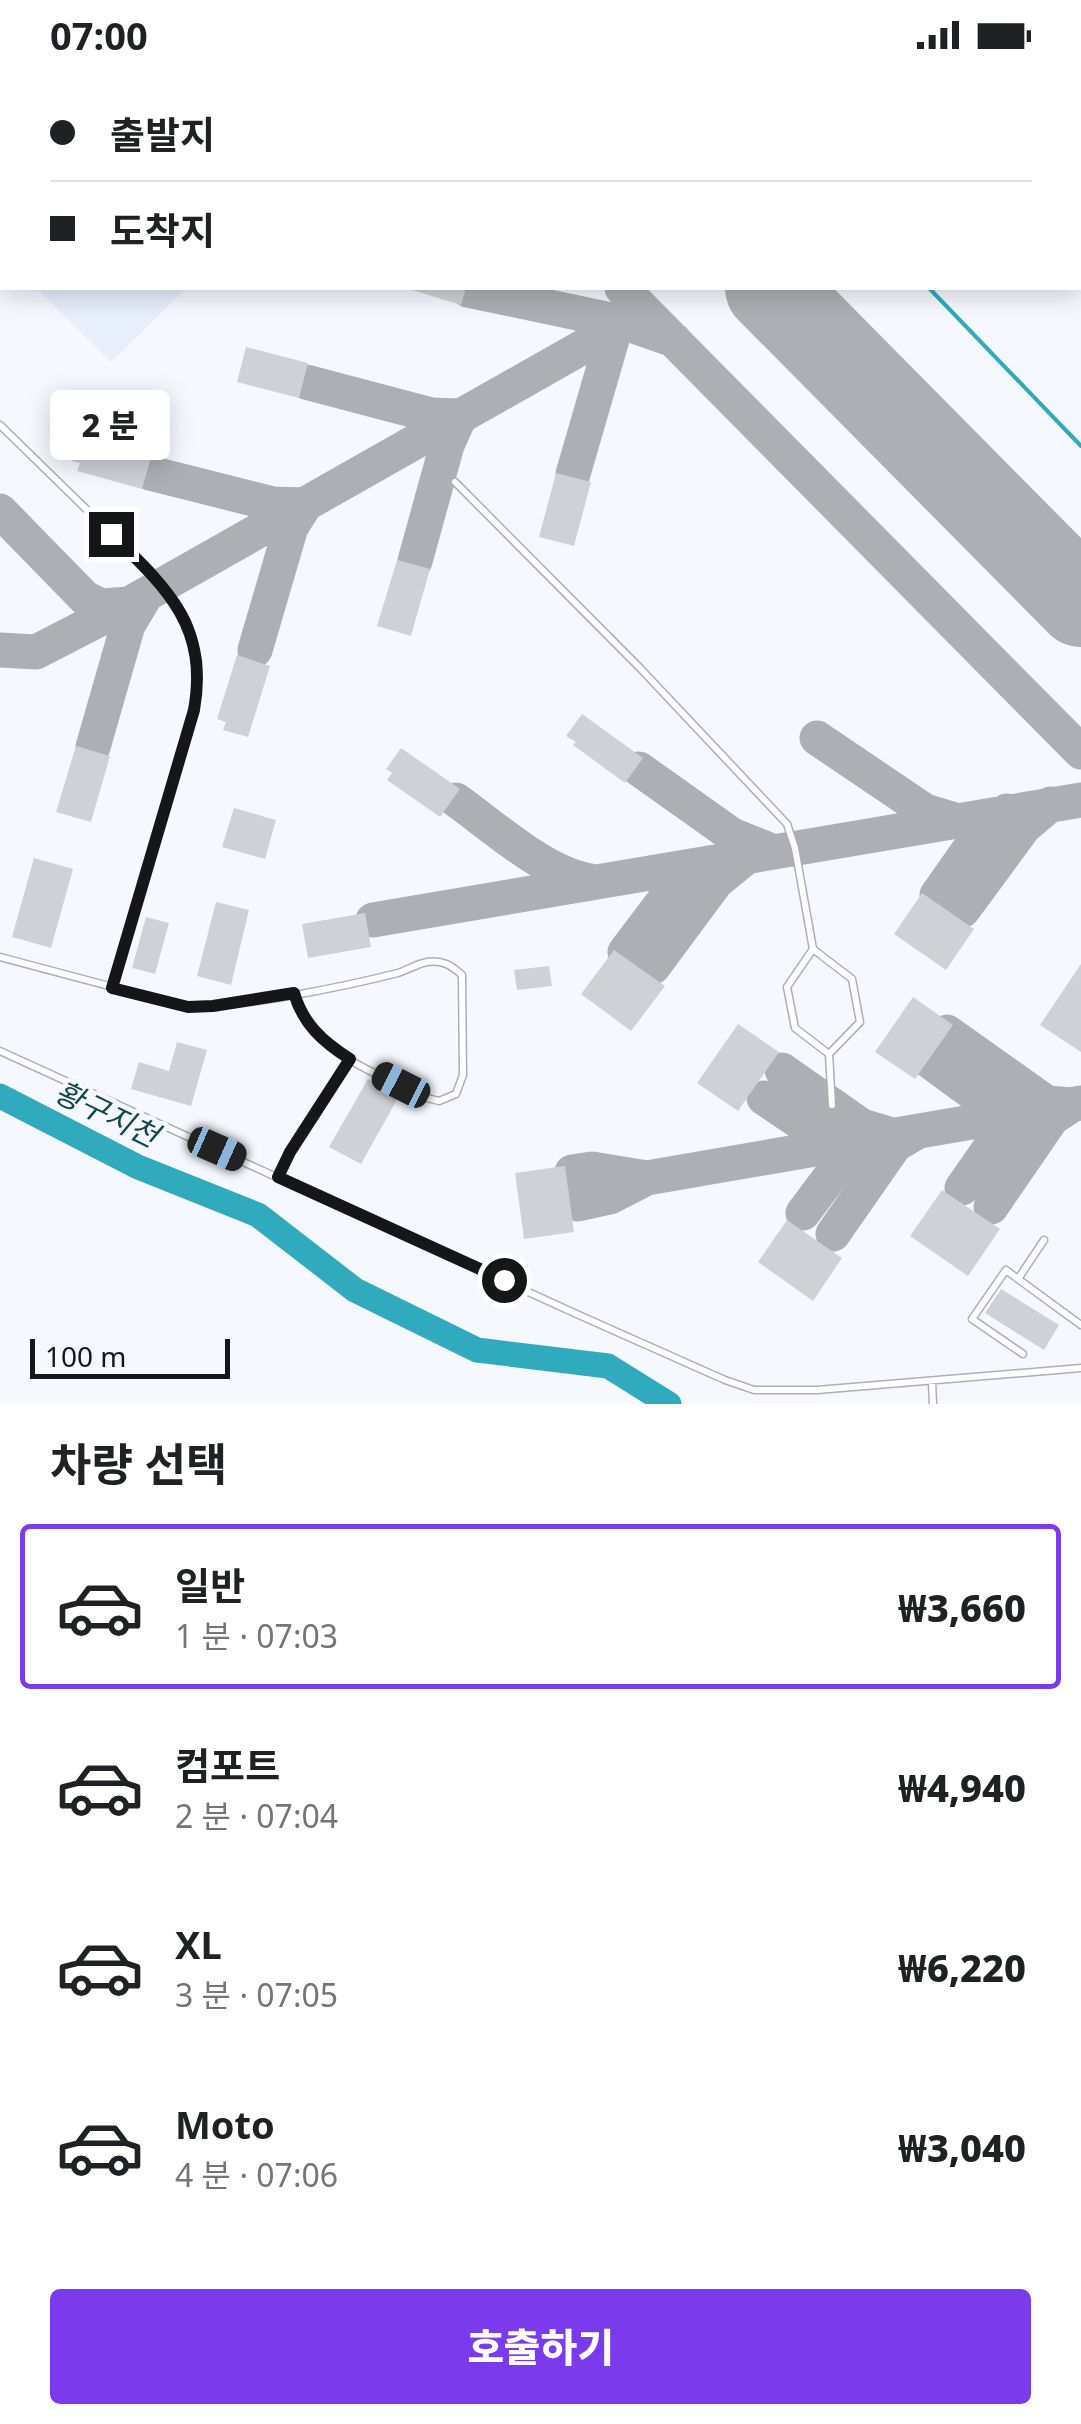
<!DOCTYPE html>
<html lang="ko">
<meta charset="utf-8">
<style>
body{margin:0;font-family:"Noto Sans","Noto Sans KR",sans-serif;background:#f2f2f2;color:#202124;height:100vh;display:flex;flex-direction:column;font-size:38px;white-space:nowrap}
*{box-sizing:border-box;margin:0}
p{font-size:32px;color:#757577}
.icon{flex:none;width:55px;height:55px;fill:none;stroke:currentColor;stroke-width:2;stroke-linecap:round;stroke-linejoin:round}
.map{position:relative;height:1334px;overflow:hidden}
.panel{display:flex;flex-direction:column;background:#fff;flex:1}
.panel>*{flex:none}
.guide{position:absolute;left:0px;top:0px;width:1082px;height:220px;box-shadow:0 5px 25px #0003;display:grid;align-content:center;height:220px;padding:0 50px;background:#fff}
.scale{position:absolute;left:30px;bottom:25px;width:200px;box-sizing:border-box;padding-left:10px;border:5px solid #141618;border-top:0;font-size:28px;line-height:35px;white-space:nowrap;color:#141618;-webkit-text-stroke:8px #f5f9ff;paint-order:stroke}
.end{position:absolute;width:45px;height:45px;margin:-22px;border:12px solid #141618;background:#fff;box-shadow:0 0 0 5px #fff}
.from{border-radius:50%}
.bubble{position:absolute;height:70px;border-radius:10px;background:#fff;box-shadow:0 5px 25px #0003;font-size:32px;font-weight:800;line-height:70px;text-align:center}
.car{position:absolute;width:30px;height:60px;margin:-30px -15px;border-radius:12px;box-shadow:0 0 8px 2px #0007;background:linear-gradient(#222 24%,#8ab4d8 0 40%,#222 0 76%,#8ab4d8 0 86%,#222 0)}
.guide b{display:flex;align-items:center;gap:35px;height:95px;font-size:38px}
.guide b+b{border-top:2px solid #e0e0e0}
.guide i{width:25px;height:25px;background:#202124}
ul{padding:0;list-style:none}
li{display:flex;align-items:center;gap:30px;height:165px;margin:0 20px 15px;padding:0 30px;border:5px solid transparent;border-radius:10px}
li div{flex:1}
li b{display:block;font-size:38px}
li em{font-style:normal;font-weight:800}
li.selected{border-color:#7c3aed}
li>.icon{width:90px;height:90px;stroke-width:1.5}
h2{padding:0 50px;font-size:45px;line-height:120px}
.action{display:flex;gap:20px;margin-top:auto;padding:20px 50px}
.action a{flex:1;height:115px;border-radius:10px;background:#7c3aed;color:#fff;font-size:40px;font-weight:800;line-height:115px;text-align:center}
.status{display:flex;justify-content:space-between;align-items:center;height:70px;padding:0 50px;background:#fff;direction:ltr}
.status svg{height:28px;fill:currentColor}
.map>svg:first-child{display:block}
.built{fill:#e6effb}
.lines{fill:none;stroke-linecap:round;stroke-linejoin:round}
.stream{stroke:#2fabbd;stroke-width:4}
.river{stroke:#2fabbd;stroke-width:25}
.taxiway{stroke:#acafb4;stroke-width:35}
.runway{stroke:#acafb4;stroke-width:90}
.building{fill:#ced2d7}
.service-casing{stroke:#acafb5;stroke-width:9}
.service{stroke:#fff;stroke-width:6}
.route{stroke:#141618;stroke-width:12}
.labels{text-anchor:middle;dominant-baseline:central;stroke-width:9;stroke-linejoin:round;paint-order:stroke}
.water-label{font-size:30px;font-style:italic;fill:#12464e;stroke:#f5f9ff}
</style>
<div class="status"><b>07:00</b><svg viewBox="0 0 49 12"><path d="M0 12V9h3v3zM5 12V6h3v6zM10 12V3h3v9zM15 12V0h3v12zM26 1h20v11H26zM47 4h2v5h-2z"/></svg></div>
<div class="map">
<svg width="1081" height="1334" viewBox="0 0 1081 1334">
<rect width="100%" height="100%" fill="#f5f9ff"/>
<path class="built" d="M0,0h406l3,2h-407v182z
M36,218h150l-75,74z"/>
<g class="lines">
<path class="stream" d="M719,0l2,2
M929,218l152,158"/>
<path class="river" d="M0,1026l138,71 120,48 97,75 122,60 131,16 61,38"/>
<path class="taxiway" d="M406,0l3,2
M622,218l459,464
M468,220l157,33
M306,312l125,33 29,1 -13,29 -32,116
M150,403l123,31 32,1 -14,22 -36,123
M573,404l42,-145
M0,441l85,87 17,8 27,-2
M0,580l36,2 93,-48 496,-281 49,17
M817,668l108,73 30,9
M93,677l35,-122 18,-30
M639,699l93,66 40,16
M456,730c38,27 90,75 135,81
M937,825l38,-54 32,-30
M963,840l61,-83 27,-23
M373,850l708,-120
M625,882l37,-49 52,-34
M653,897l63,-85 33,-27
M947,962l100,71 25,2 -20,13 -61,89
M928,990l67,49 28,5 -22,18 -39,56
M782,1000l80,56 30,9
M764,1028l61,41 16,5
M572,1102l20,-3 55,9 434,-75
M578,1134l32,-7 37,-19
M803,1143l39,-52 26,-21
M833,1164l62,-89 22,-13"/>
<path class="runway" d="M555,0l2,2
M1079,0l2,2
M770,218l311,314"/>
</g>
<path class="building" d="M413,218h53l-5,17 -49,-15z
M246,277l62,16 -9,35 -62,-16z
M79,364l73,20 -10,35 -65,-18 3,-8 -8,-2z
M556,403l35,9 -17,64 -35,-9z
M397,490l33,9 -19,67 -34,-10z
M237,585l33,11 -22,71 -25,-7 3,-8 -9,-3z
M582,644l61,44 -18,25 -52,-38 3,-3 -10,-6z
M76,676l34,10 -19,66 -35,-10z
M401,678l59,41 -20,28 -53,-37 5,-7 -6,-4z
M234,738l42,12 -11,39 -43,-12z
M34,788l39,11 -22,79 -39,-11z
M922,823l52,36 -28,41 -52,-36z
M216,832l33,8 -18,75 -34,-9z
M365,843l6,34 -63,11 -6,-34z
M146,847l23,6 -14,51 -23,-6z
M614,880l51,36 -34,45 -50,-37z
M1081,894v88l-41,-27z
M549,896l3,20 -35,4 -3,-20z
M913,927l40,28 -38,54 -40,-27z
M738,954l41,28 -41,59 -41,-28z
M177,972l30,8 -16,56 -60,-17 8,-27 30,9z
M368,1009l31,17 -38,68 -32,-17z
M565,1096l9,66 -50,7 -9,-66z
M942,1120l58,39 -32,47 -58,-40z
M787,1150l55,38 -29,43 -55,-39z
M1001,1219l58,36 -15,25 -59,-37z"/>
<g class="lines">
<defs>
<path id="service" d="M0,355l164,160 23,37 11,40 -4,48 -82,278
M455,412l184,185 148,157 8,24 18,101 -26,38 8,41 34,26 3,51
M813,879l39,30 8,43 -31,32
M0,887l188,50c61,-1 150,-19 210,-34 9,-3 19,-9 29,-11 16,-2 24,3 35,13l1,100 -7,19 -17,7 -12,-3c-50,-25 -118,-46 -133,-105
M0,981l581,265 144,64 29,10h63l264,-22
M279,1107l11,-25 60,-93
M1044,1170l-26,39 63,46
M1018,1209l-12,-9 -34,49 51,35
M932,1312l1,22"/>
</defs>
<use href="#service" class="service-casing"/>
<use href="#service" class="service"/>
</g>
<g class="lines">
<path class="route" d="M111,464c56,54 98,92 83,176l-82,278 76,19 25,-1 81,-13c9,31 29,49 56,66l-60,93 -12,25 226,103"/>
</g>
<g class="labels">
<g class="water-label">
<text transform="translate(107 1043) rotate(26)">황구지천</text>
</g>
</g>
</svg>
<div class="scale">100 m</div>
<i class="end from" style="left:504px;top:1210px"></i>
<i class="end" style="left:111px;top:464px"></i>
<div class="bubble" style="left:50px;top:320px;width:120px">2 분</div>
<i class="car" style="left:401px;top:1015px;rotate:297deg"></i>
<i class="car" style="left:217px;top:1079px;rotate:114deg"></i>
<div class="guide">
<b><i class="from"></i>출발지</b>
<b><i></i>도착지</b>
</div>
</div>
<section class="panel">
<h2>차량 선택</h2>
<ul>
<li class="selected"><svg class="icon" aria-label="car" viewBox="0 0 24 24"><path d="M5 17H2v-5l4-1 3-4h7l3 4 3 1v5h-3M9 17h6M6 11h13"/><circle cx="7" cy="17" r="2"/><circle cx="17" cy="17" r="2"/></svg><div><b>일반</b><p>1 분 · 07:03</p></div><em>₩3,660</em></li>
<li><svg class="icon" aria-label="car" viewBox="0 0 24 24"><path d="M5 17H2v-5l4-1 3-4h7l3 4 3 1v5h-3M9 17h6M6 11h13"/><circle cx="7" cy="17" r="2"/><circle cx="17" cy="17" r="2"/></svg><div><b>컴포트</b><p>2 분 · 07:04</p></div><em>₩4,940</em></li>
<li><svg class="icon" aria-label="car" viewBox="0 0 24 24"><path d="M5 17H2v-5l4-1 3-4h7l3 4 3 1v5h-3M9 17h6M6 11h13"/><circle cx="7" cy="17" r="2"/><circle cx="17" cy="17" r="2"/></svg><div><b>XL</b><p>3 분 · 07:05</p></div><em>₩6,220</em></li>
<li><svg class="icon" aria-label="car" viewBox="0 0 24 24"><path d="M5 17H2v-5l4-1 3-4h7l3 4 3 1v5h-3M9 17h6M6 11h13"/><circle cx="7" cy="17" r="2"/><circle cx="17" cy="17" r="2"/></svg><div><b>Moto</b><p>4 분 · 07:06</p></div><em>₩3,040</em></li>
</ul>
<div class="action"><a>호출하기</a></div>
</section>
